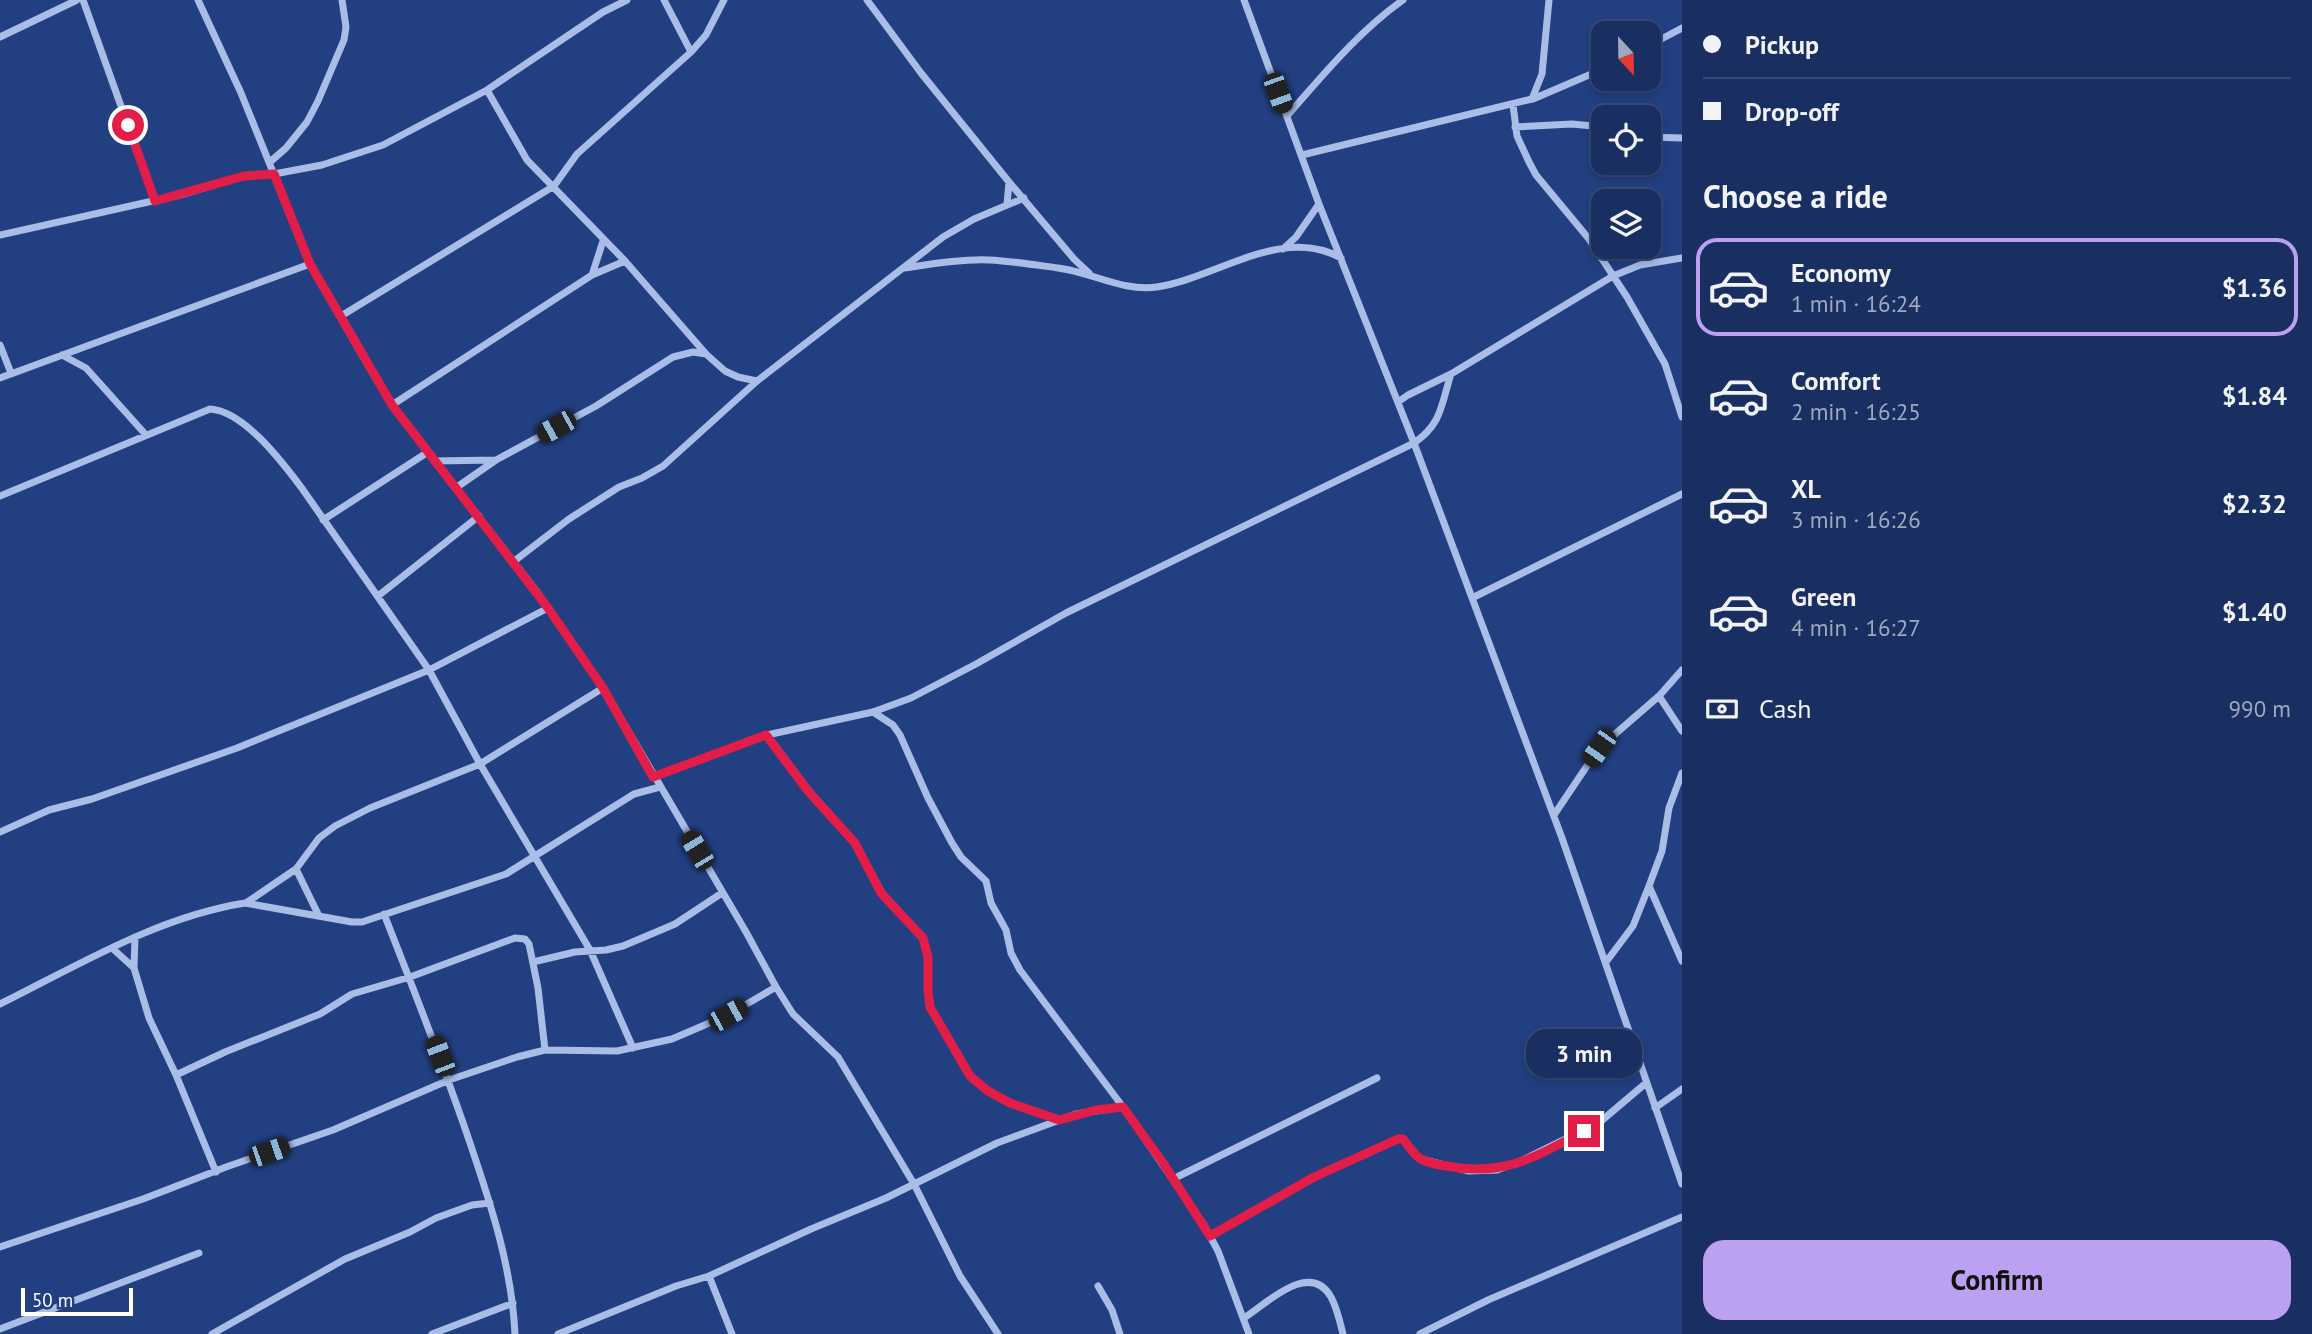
<!DOCTYPE html>
<meta charset="utf-8">
<style>
body{margin:0;font-family:"PT Sans",sans-serif;background:#233767;color:#f1f3f6;height:100vh;display:flex;flex-direction:column;font-size:26px;white-space:nowrap}
*{box-sizing:border-box;margin:0}
p{font-size:23px;color:#9fa9bd}
.icon{flex:none;width:38px;height:38px;fill:none;stroke:currentColor;stroke-width:2;stroke-linecap:round;stroke-linejoin:round}
.map{position:relative;flex:1;overflow:hidden}
.side{display:flex;flex-direction:column;background:#1a2f61;width:630px}
.side>*{flex:none}
.top-card{display:grid;align-content:center;height:154px;padding:0 21px;background:#1a2f61}
.needle{width:46px;rotate:158deg}
.controls{position:absolute;left:1591px;top:21px;display:grid;gap:14px}
.controls a{display:grid;place-items:center;width:70px;height:70px;border-radius:14px;background:#1a2f61;box-shadow:0 4px 10px #0003,0 0 0 2px #384a76;font-size:35px}
.scale{position:absolute;left:21px;bottom:18px;width:112px;box-sizing:border-box;padding-left:7px;border:4px solid #fff;border-top:0;font-size:19px;line-height:24px;white-space:nowrap;color:#fff;-webkit-text-stroke:5px #223f81;paint-order:stroke}
.end{position:absolute;width:32px;height:32px;margin:-16px;border:9px solid #e11d48;background:#fff;box-shadow:0 0 0 4px #fff}
.from{border-radius:50%}
.bubble{position:absolute;height:49px;border-radius:21px;background:#1a2f61;box-shadow:0 4px 10px #0003,0 0 0 2px #384a76;font-size:23px;font-weight:600;line-height:49px;text-align:center}
.car{position:absolute;width:21px;height:42px;margin:-21px -10px;border-radius:9px;box-shadow:0 0 5px 2px #0007;background:linear-gradient(#222 24%,#8ab4d8 0 40%,#222 0 76%,#8ab4d8 0 86%,#222 0)}
.top-card b{display:flex;align-items:center;gap:24px;height:66px;font-size:26px}
.top-card b+b{border-top:2px solid #384a76}
.top-card i{width:18px;height:18px;background:#f1f3f6}
ul{padding:0;list-style:none}
li{display:flex;align-items:center;gap:21px;height:98px;margin:0 14px 10px;padding:0 7px;border:4px solid transparent;border-radius:21px}
li div{flex:1}
li b{display:block;font-size:26px}
li em{font-style:normal;font-weight:600}
li.selected{border-color:#bca0f2}
li>.icon{width:63px;height:63px;stroke-width:1.5}
h2{padding:0 21px;font-size:32px;line-height:84px}
.pay{display:flex;align-items:center;gap:18px;height:77px;padding:0 21px;font-size:26px}
.pay p{margin-inline-start:auto}
.primary-button{display:flex;gap:14px;margin-top:auto;padding:14px 21px}
.primary-button a{flex:1;height:80px;border-radius:21px;background:#bca0f2;color:#111;font-size:28px;font-weight:600;line-height:80px;text-align:center}
main{display:flex;flex:1;min-height:0}
.map>svg:first-child{display:block}
.lines{fill:none;stroke-linecap:round;stroke-linejoin:round}
.street{stroke:#a9bde7;stroke-width:7}
.route{stroke:#e11d48;stroke-width:9}
</style>
<main>
<div class="map">
<svg width="1682" height="1334" viewBox="0 0 1682 1334">
<rect width="100%" height="100%" fill="#223f81"/>
<g class="lines">
<path class="street" d="M83,0l72,201
M198,0l43,93 69,171 56,98 26,43 145,187 66,96 143,244 30,55 17,27 45,43 76,127 46,92 38,58
M664,0l27,52
M867,0l54,73 88,109 65,77 15,14
M1244,0l75,204 95,239 148,395 120,346
M0,37l77,-37
M1648,46l34,-18
M487,90l40,70 98,101 81,93 19,17 13,6 19,4
M1533,99l70,-30
M1513,105l4,31 12,26 7,13 53,64 38,58 38,67 17,53
M1287,116c36,-41 71,-84 116,-116
M1515,127l57,-3 31,3
M1648,137l34,1
M1302,155l230,-56 10,-25 7,-74
M270,162l16,-14 21,-26 11,-21 26,-61 2,-13 -4,-27
M1007,204l2,-22
M0,235l184,-41 60,-18 30,-2 48,-9 61,-20 104,-55 116,-78 24,-12
M1283,249l13,-12 23,-33
M904,268c28,-4 57,-9 85,-8 23,1 47,5 69,8 33,4 65,24 99,19 60,-9 124,-62 184,-29
M592,275l11,-34
M341,316l213,-130 23,-32 114,-102 15,-17 18,-35
M0,345l11,28
M62,355l24,13 60,67
M0,378l310,-114
M1398,402l10,-7 43,-21 162,-98 27,-11 42,-7
M392,405l200,-130 33,-14
M434,461l62,-1
M457,487l39,-27 100,-54 77,-49 20,-5 13,2
M0,496l210,-87c34,2 72,53 91,78l128,183 51,94 110,186 43,98
M323,520l105,-68
M513,562l56,-43 50,-32 23,-9 21,-12 94,-85 186,-144 31,-18 50,-21
M378,596l101,-80
M1472,598l210,-104
M1659,696l23,35
M873,712l20,13 7,10 28,63 24,45 9,14 25,24 5,22 15,27 5,23 9,17 103,137
M767,735l42,56 46,52 27,50 41,45 5,19v34l2,16 40,69 18,15 22,12 48,17
M653,777l114,-42 106,-23 38,-14 65,-34 90,-51 348,-170c28,-19 27,-38 37,-69
M1554,815l45,-67 60,-52 23,-26
M0,832l49,-22 43,-11 145,-51 192,-78 119,-62
M296,869l22,45
M1649,886l33,75
M246,903l50,-34 23,-31 16,-12 35,-18 110,-44 123,-76
M384,914c30,76 60,152 86,229 21,62 42,125 45,191
M135,937l-1,31 15,50 27,57 40,97
M112,948l22,20
M533,962l42,-10 31,-2 17,-4 52,-22 47,-31
M1606,962l27,-36 16,-40 13,-35 7,-43 13,-35
M0,1004c79,-39 157,-87 245,-101l107,19h10l144,-48 128,-80 26,-7
M176,1075l49,-23 95,-38 32,-20 58,-17 105,-39 10,1 4,5 9,44 7,62
M1655,1108l27,-19
M1173,1179l204,-101
M1210,1236l104,-59 84,-38h5l17,20 49,12 28,-1 26,-10 77,-38 46,-39
M0,1247l143,-48 83,-32 107,-37 116,-50 68,-23 28,-7 72,1 55,-12 56,-24 48,-28
M709,1276l23,58
M1098,1286l14,24 8,24
M1244,1318c23,-15 66,-58 87,-21 6,11 9,25 12,37
M0,1329l199,-76
M212,1334l133,-75 65,-27 26,-14 36,-13 18,-2
M432,1334l81,-31
M558,1334l118,-48 33,-10 102,-47 75,-31 111,-55 79,-29 47,-7 81,118 14,26 31,83
M1420,1334l68,-34 194,-83"/>
</g>
<g class="lines">
<path class="route" d="M128,125l27,76 89,-25 30,-2 36,90 82,141 156,203 55,80 50,89 113,-42 42,56 47,52 26,50 42,45 5,19v34l2,16 40,69 18,15 22,12 49,17 37,-10 27,-3 40,56 47,73 104,-59 84,-38h5c6,7 10,16 18,20 7,4 18,6 26,7 56,11 89,-9 137,-35"/>
</g>
</svg>
<div class="controls">
<a><svg class="needle" viewBox="-14 -14 28 28"><path d="M0-13l5 13h-10z" fill="#e53935"/><path d="M0 13l5-13h-10z" fill="#9fa9bd"/></svg></a>
<a><svg class="icon" aria-label="locate" viewBox="0 0 24 24"><circle cx="12" cy="12" r="6"/><path d="M12 2v4M12 18v4M2 12h4M18 12h4"/></svg></a>
<a><svg class="icon" aria-label="layers" viewBox="0 0 24 24"><path d="M12 4l9 5-9 5-9-5zM3 14l9 5 9-5"/></svg></a>
</div>
<div class="scale">50 m</div>
<i class="end from" style="left:128px;top:125px"></i>
<i class="end" style="left:1584px;top:1131px"></i>
<div class="bubble" style="left:1526px;top:1029px;width:116px">3 min</div>
<i class="car" style="left:1278px;top:93px;rotate:160deg"></i>
<i class="car" style="left:556px;top:427px;rotate:241deg"></i>
<i class="car" style="left:1599px;top:748px;rotate:215deg"></i>
<i class="car" style="left:697px;top:850px;rotate:329deg"></i>
<i class="car" style="left:728px;top:1015px;rotate:61deg"></i>
<i class="car" style="left:440px;top:1056px;rotate:339deg"></i>
<i class="car" style="left:269px;top:1152px;rotate:71deg"></i>
</div>
<section class="side">
<div class="top-card">
<b><i class="from"></i>Pickup</b>
<b><i></i>Drop-off</b>
</div>
<h2>Choose a ride</h2>
<ul>
<li class="selected"><svg class="icon" aria-label="car" viewBox="0 0 24 24"><path d="M5 17H2v-5l4-1 3-4h7l3 4 3 1v5h-3M9 17h6M6 11h13"/><circle cx="7" cy="17" r="2"/><circle cx="17" cy="17" r="2"/></svg><div><b>Economy</b><p>1 min · 16:24</p></div><em>$1.36</em></li>
<li><svg class="icon" aria-label="car" viewBox="0 0 24 24"><path d="M5 17H2v-5l4-1 3-4h7l3 4 3 1v5h-3M9 17h6M6 11h13"/><circle cx="7" cy="17" r="2"/><circle cx="17" cy="17" r="2"/></svg><div><b>Comfort</b><p>2 min · 16:25</p></div><em>$1.84</em></li>
<li><svg class="icon" aria-label="car" viewBox="0 0 24 24"><path d="M5 17H2v-5l4-1 3-4h7l3 4 3 1v5h-3M9 17h6M6 11h13"/><circle cx="7" cy="17" r="2"/><circle cx="17" cy="17" r="2"/></svg><div><b>XL</b><p>3 min · 16:26</p></div><em>$2.32</em></li>
<li><svg class="icon" aria-label="car" viewBox="0 0 24 24"><path d="M5 17H2v-5l4-1 3-4h7l3 4 3 1v5h-3M9 17h6M6 11h13"/><circle cx="7" cy="17" r="2"/><circle cx="17" cy="17" r="2"/></svg><div><b>Green</b><p>4 min · 16:27</p></div><em>$1.40</em></li>
</ul>
<div class="pay"><svg class="icon" aria-label="cash" viewBox="0 0 24 24"><path d="M3 7h18v10H3z"/><circle cx="12" cy="12" r="2"/></svg>Cash<p>990 m</p></div>
<div class="primary-button"><a>Confirm</a></div>
</section>
</main>
